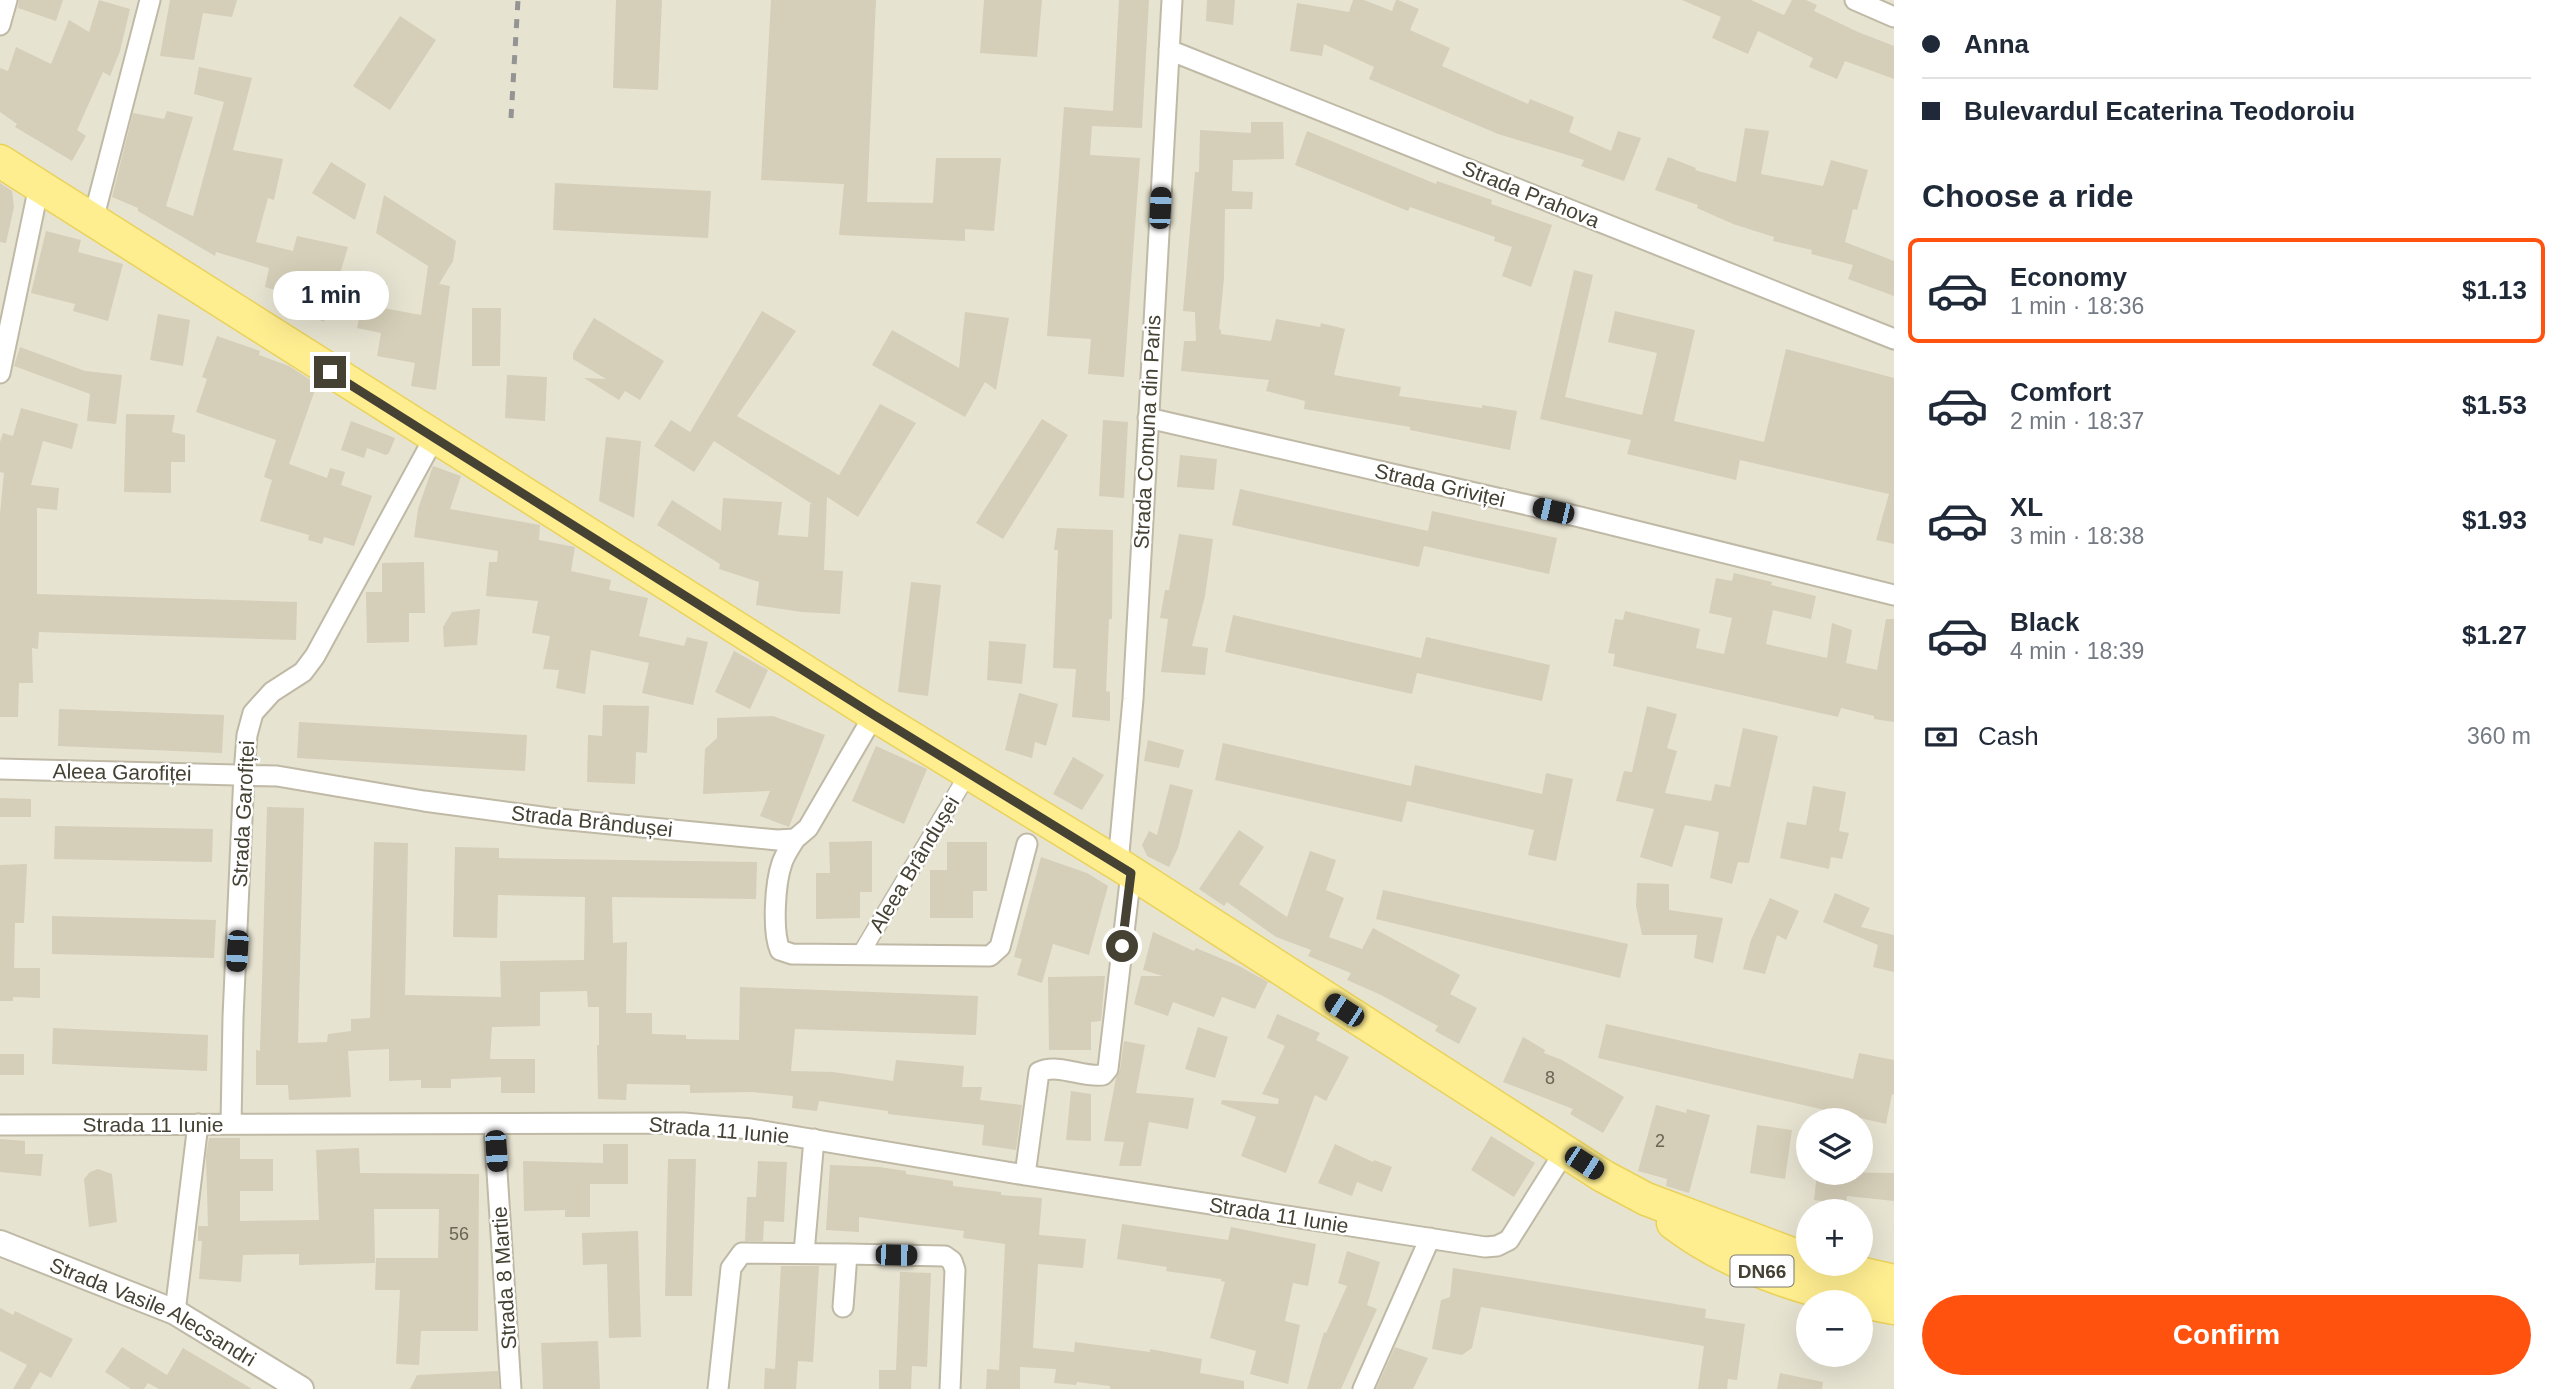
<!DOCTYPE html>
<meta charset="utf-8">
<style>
body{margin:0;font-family:Helvetica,sans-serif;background:#f6f6f7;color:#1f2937;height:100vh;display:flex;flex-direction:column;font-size:26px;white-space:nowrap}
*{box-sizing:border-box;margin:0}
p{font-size:23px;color:#747a83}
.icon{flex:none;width:38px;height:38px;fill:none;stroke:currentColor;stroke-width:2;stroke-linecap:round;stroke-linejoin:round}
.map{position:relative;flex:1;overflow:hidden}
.sheet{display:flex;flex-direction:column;background:#fff;width:665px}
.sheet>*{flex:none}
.guide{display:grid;align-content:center;height:154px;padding:0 28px;background:#fff}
.tools{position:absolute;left:1796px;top:1108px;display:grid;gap:14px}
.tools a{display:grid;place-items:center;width:77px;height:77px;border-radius:50%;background:#fff;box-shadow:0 7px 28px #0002;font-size:35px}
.end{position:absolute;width:32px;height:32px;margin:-16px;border:9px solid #454133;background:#fff;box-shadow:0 0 0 4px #fff}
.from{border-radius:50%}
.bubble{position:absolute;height:49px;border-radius:24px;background:#fff;box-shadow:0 7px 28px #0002;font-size:23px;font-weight:600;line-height:49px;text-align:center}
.car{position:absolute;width:21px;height:42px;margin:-21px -10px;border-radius:9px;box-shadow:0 0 5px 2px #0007;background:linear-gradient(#222 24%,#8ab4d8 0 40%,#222 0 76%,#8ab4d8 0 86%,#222 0)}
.guide b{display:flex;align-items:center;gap:24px;height:66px;font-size:26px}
.guide b+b{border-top:2px solid #e0e1e3}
.guide i{width:18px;height:18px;background:#1f2937}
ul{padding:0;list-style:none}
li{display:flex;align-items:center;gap:21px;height:105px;margin:0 14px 10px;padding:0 14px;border:4px solid transparent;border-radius:10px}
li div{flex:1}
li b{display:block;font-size:26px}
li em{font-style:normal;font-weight:600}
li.active{border-color:#ff520e}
li>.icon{width:63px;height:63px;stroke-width:1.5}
h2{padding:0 28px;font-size:32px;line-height:84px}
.pay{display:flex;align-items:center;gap:18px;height:77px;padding:0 28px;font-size:26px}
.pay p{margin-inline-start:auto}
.action{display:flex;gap:14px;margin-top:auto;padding:14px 28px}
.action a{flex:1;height:80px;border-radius:42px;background:#ff520e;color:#fff;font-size:28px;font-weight:600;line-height:80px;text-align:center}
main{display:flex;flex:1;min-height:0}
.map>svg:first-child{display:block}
.residential{fill:#e7e3d1;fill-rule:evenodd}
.building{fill:#d5ceb8}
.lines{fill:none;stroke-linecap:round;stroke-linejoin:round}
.pedestrian-casing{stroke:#bfb9a6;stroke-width:19}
.minor-casing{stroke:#bfb9a6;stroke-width:23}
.tertiary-casing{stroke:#bfb9a6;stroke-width:28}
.primary-casing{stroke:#ead25a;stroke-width:35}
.pedestrian{stroke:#fff;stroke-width:16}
.minor{stroke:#fff;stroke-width:19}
.tertiary{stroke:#fff;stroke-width:24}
.primary{stroke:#ffee90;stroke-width:32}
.rail{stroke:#949494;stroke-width:5;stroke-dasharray:9 9;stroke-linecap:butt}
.route{stroke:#454133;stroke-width:9}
.labels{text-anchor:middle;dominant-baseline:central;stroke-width:5;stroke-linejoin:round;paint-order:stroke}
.number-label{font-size:18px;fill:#696454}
.shield{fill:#fff;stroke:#7d7a70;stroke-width:2}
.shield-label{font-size:19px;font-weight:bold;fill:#454133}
.street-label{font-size:21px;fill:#454133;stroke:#fff}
</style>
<main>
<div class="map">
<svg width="1894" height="1389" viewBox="0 0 1894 1389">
<rect width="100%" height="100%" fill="#f3f0e4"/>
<path class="residential" d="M0,0h1894v1389h-1894zM1808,1120h52v52h-52zM1808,1211h52v53h-52zM1808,1302h52v52h-52z"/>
<path class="building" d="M19,0h44l-7,21 -38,-13z
M99,0l31,9 -10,42 -10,25 -7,-4 -26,58 9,6 -14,25 -57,-34 2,-3 -17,-12v-44l8,3 8,-24 35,17 18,-44 20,12z
M170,0h67l-5,17 -29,-4 -9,47 -34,-4z
M616,0h46l-4,90 -45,-2z
M771,0h105l-9,202 66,1 3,-45h65l-7,73 -29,-2v12l-126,-6 5,-51 -83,-4z
M984,0h58l-5,57 -57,-4z
M1119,0h30l-7,128 -50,-2 -2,29 50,3 -16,219 -36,-3 3,-35 -44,-3 17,-229 49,4z
M1207,0h28l-2,25 -27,-4z
M1353,0h11l28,11 4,-11h2l21,9 -9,21 40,18 -8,18 86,38 2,-5 44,18 -5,15 42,19 7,-20 23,7 -17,43 -43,-15 3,-6 -86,-26 -129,-55 5,-12 -50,-23 -2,12 -32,-5 7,-48 52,9z
M1682,0h69l33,15 8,-15h14l11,5 -3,6 44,21 36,14v33l-49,-18 -8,18 -28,-12 4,-9 -55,-27 -10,23 -36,-16 9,-21z
M400,16l36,24 -46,70 -37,-24z
M199,67l53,11 -19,72 50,9 -9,41 -6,-2 -12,44 37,9 4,-15 51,11 -10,33 -4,-1 -10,43 -24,-11 -1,3 -19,-12 2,-10 -17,-5 4,-19 -53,-16 -1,4 -77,-45v-3l-26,-11 21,-84 31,6 3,-8 26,6 -27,89 27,10 31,-114 -30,-8z
M1251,122h32l1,37 -51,1 -1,31 21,1 -1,17h-27l-1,69 -5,51 2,1v4l50,7 5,-22 44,8 1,-4 24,6 -11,46 67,12 -2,9 83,12v-3l35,6 -7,39 -100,-20v-3l-106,-18 1,-8 -39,-10 3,-11 -88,-9 3,-30h12l-1,-29 -12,-1 12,-139h4l1,-42 51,3z
M1745,128l24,3 -8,43 62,12 8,-26 37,10 -11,40 -4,-1 -8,33 49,19v35l-46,-17 5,-14 -42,-11 1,-4 -39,-9 1,-4 -41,-13 -36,-16 1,-3 -43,-15 13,-33 28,11 -1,2 41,12z
M1307,131l129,53 1,-3 55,19 -1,4 61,21 -21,62 -29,-11 10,-29 -18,-6 1,-4 -85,-30 -2,4 -113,-46z
M331,162l35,22 -11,36 -43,-27z
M0,183l12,8 2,16 -8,36 -6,-1z
M555,183l156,8 -3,47 -155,-8z
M384,195l72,46 -3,20 -14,23 11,2 -14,104 -25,-4 4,-23 -38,-7 4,-23 -24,-5 10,-49 20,4 -4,25 38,7 7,-49 -52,-33z
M46,231l35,9 -3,12 45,12 -15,57 -35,-10 2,-7 -44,-11z
M1574,270l19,5 -28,122 77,18 15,-62 -49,-11 7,-31 80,19 -21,91 90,21 22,-93 108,29v166l-18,-4 13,-46 -149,-34 -4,20 -109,-26 4,-14 -91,-21z
M472,308h29l-1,58h-28z
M762,311l34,20 -59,85 102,59 41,-71 36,19 -58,94 -31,-20 -3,73 19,1 -3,43 -38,-2 -46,-7 3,-23 -40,-13 1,-5 -63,-39 15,-25 49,31 2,-33 59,4 -4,33 30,2 2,-33h2l-98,-63 -20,31 -40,-26 17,-26 19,12z
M965,312l44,6 -13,72 -11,-8 -20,35 -93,-52 20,-35 67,38z
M158,314l32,6 -7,46 -33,-6z
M594,318l70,43 -24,39 -15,-9 -6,9 -35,-22 22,1 -33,-20v-6z
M217,336l43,15 -1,4 30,11 28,18 -28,80 38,14 3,-10 15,4 -4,13 31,11 -18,50 -30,-9 -2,7 -14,-4 1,-5 -49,-14 12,-41 -8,-3 12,-37 -80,-28 11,-33 -5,-2z
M20,347l65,24 37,4 -6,49 -29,-3 3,-27 -76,-28z
M507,375l40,2 -2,44 -40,-3z
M21,408l57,16 -6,25 -29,-8 -12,44 28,3 -2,22 -20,-2v86l260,8 -1,38 -257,-8 -1,17 -6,-1 1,35h-14l-1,34h-18v-203l4,-41 -4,-1v-30l3,-9 10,3z
M126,414l49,1 -3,17 13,3v27h-14v31l-47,-1z
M1042,419l26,16 -65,104 -27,-16z
M1103,420l25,2 -4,76 -25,-2z
M351,421l44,17 -6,15 -3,2 -19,-7 -3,10 -23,-8z
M606,437l35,4 -7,77 -35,-17z
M1180,455l37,4 -3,31 -37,-3z
M433,466l28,10 -11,33 90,16 -1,15 36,7 -4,24 40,9 -2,10 39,8 -9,38 45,10 3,-9 21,5 -15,63 -51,-12 7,-30 -58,-13 -6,44 -29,-6 3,-18 -16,-1 7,-33 -18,-3 6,-32 -52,-5 3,-34h8l1,-11 -84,-14 4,-28z
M1240,489l188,42 4,-20 125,27 -8,36 -125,-28 -5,21 -187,-42z
M1057,528l56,2 -1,89h-3l-3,72 4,1v29l-38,-4 4,-48 -23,-1 5,-118h-4z
M1179,534l34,5 -8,57 -13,50 16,2 -3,27 -44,-3 7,-53 -8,-1 5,-28h4z
M424,562l1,51h-16v29l-42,1 -1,-51h16v-29z
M1734,573l38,9 -1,3 45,11 -5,23 -38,-9 -7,34 61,14 5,-35 20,7 -6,33 31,7 9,-51h8v103l-20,-3v-3l-33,-8 -3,9 -225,-51 2,-12 -7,-1 7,-34 8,1 2,-9 75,18 -4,19 28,6 8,-36 -23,-5 7,-35 16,3z
M911,582l30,3 -13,111 -30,-4z
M480,609l-3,36 -33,2 -1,-20 9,-15z
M1233,615l188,43 5,-21 124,28 -8,36 -125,-28 -5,21 -187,-42z
M989,641l37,3 -4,40 -35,-4z
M734,651l34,19 -18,39 -35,-17z
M1019,693l39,11 -12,42 -11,-4 -3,16 -27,-8z
M603,705l46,1 -2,47 -11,-1 -1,32 -48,-2 1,-47 14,1z
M1647,706l30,8 -10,34 10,3 -12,42 46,8 4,-17 15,3 13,-59 35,8 -29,127 -11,-1 -6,22 -22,-6 9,-46 -34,-7 -13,42 -32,-10 14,-48 -38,-8 8,-30 8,1z
M59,709l165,6 -2,38 -164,-7z
M773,716l52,19 -36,92 -29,-11 10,-25 -67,3 2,-45 12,-11v-20z
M299,722l228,13 -2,36 -228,-13z
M1148,740l36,10 -5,18 -35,-7z
M1223,743l188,43 4,-21 127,29 4,-21 27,6 -17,82 -28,-6 6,-25 -127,-29 -5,21 -187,-42z
M876,746l51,23 -23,55 -52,-23z
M1073,757l31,18 -22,35 -29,-16z
M1170,784l23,6 -15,58 -9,19 -22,-11 -5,-11 7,-14 8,4z
M1813,786l33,6 -7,39 10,2 -7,26 -11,-2 -2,12 -49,-11 7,-36 19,3z
M0,798l31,1v18h-31z
M267,807l37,1 -6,235 29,-1 1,-8 23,-3v-12l19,-1 4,-176 34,1 -3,152 96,2 -1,-36 84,-1 1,-63 -87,-2 -1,43 -44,-1 2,-90 44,1v10l258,4 -1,37 -144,-2 1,46 14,-1 -1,71h26v21l34,1v4l53,1 1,-53 238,9 -2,39 -181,-6 -4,42 42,1 60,9 3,-21 68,6 -2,21h20l-2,13 42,5 -6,45 -34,-5 2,-20 -96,-11v-3l-69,-10 -2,10 -25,-3 1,-12 -41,-4 -62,1v-8l-63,-1 -1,16 -28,-1 -1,-54h2v-38h-11l-1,-16 -47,1v34l-48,1 -2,32h45v34h-34v-16l-50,2v9h-30v-8l-32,1v-32l-41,2 3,46 -62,3 -1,-15h-32v-35l4,1z
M55,826l158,3 -1,33 -158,-3z
M1239,830l25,17 -25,37 48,33 23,-66 26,9 -10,30 18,8 -15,39 33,12 11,-21 87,47 -10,19 27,14 -18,36 -24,-13 3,-5 -57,-31 -34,-15 4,-7 -43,-17 3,-6 -35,-13 -49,-35 -3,4 -25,-17z
M872,841v51h-12v26l-44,1v-46h14l-1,-31z
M947,842h40v49h-14v27h-43v-48h17z
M1041,857l46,16 21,13 -19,69 -36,-11 -11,39 -25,-8 5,-16 -8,-2z
M27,864l-3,59h-9l-1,45h26v30l-27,-1v4h-13v-136z
M1637,883l32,1v26l54,8 -10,45 -19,-5 3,-23h-55l-6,-29z
M1383,890l245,54 -8,34 -244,-59z
M1835,893l35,15 -9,19 33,8v37l-21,-5 5,-22 -55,-23z
M1770,898l29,13 -13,29 -9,-5 -12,39 -22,-5 8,-29z
M52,916l164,4 -2,38 -162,-4z
M1153,932l41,19 2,-3 43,18 29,16 -13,27 -33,-12 -8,20 -41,-15 -5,14 -34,-12 7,-28h22l-20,-6z
M1105,976l-4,45 -10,1v28h-42l-1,-73z
M1277,1014l43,19 -4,7 33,17 -23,44 -11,-6 -29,78 -45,-17 15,-39 -35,-13 1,-4 56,4 1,-5 -17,-5 23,-48 -18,-8z
M1606,1024l247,55 6,-26 35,7v35l-2,-1 -6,30 -288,-66z
M1198,1027l30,10 -13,41 -30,-9z
M53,1028l155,7 -1,36 -155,-7z
M1523,1037l22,13 -1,3 18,7 62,37 -21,36 -33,-19 3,-5 -70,-27z
M1124,1041l21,4 -9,48 58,5 -6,31 -39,-7 -8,44h-22l5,-24 -20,-1 12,-63 4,-8z
M0,1054h24v21h-24z
M1071,1091l20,3v47l-25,-1z
M1656,1105l30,8 1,-4 23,6 -21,78 -23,-7 1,-7 -29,-8z
M1757,1125l35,5 -7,49 -35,-6z
M1491,1136l44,27 -21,34 -43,-27z
M209,1138h31v21h33v32h-33v30l79,-1 -3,-70 43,-2 1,25 119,1 -1,157h-57l-2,34 -23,-1 4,-74h-25l1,-32h62l1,-49h-65l1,54 -76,2v-11l-56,1 -2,27 -42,-3 3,-38h-4v-15h10l-2,-70z
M0,1139l25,2v13h18l-2,22 -41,-4z
M603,1144h25v40h-38v33h-25v-7l-41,1 -1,-50 80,2z
M1335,1144l38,18 1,-2 18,7 -10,25 -25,-10 -5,14 -34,-13z
M668,1159h28l-4,137h-27z
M758,1161l29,1 -3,60 -20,-1 -1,20h-18l2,-44h9z
M830,1165l49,2 27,4v3l47,7v5l48,6v3l41,3 -3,37 47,4 -3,29 -45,-4 -5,84 41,4 1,-10 75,10v-3l52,10 -2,14 44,8v8h-134v-3l-33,-4 -1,3 -22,-2 2,-14 -36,-2v22h-34l1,-20 12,1 6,-126 -42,-6 1,-7 -105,-14v15l-33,-2z
M98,1169l14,5 5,48 -28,5 -5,-48 6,-7z
M1817,1172l77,1v28l-47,-5 -1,8 -32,-4z
M1122,1224l106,16 3,-13 85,17 -8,42 -15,-3 -8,38 15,4 -12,59 -38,-10 6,-23 -46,-13 15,-56 -4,-1v-2l-55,-8 1,-4 -50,-8z
M638,1231l3,106 -32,1 -2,-74 -24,1 -1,-32z
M1347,1251l33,11 -13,43 10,4 -36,80h-34l17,-57 2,1 21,-47 -9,-3z
M781,1266h38l-6,96 -15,-1 -2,28h-32l1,-21 10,1z
M1453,1268l253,41 -1,9 40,6 -8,56 -9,-1 -1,10h-29l6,-43 -223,-39 -9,41 -10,7 -30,-6 9,-49 9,-3z
M900,1272l31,1 -4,94 -15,-1 -1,23h-32v-19h17z
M0,1308l13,7 2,-4 58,28 -22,39 -11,-6 -10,17h-17l14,-24 -27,-14z
M598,1341l2,48h-57l-2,-46z
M122,1347l45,28 16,-27 69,41h-93l-11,-6 -4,6h-13l-26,-17z
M1395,1347l33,11 -15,31h-37z
M498,1371l1,18h-89l7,-14z
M1780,1373l43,9 -1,7h-45z"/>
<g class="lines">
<defs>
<path id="pedestrian" d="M860,955l108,-181"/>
<path id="minor" d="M1855,0l39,17
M0,25l7,-25
M1169,50l725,289
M93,220l57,-220
M0,373l39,-187
M1148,418l432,99 314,78
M0,769l277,7 147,25 125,17 228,22 18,-1 13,-11 66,-113
M795,839c-4,7 -10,15 -13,24 -7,20 -10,68 -2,87l12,4 198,2 10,-9 27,-103
M1118,864l15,-165 39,-699
M231,1124l2,-107 11,-243 3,-39 6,-22 19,-21 31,-20 12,-16 119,-218
M0,1125l684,-2 67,6 274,46 460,72 12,-1 12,-6 56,-89
M494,1125l17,264
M1025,1175l14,-103c19,-9 44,6 64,3l5,-6 23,-196
M804,1253l10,-114
M847,1254l98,2 7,5 3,9 -5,119
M175,1312l23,-188
M718,1389l13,-121 11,-15 105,1 -4,53
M1363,1389l67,-151"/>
<g id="tertiary">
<path id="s1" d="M0,1243l175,69 126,77"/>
</g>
<path id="primary" d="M0,161l874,554 244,149 485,312 43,23 162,61
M1673,1223c63,48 144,71 221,85
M1820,1264l74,17"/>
</defs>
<use href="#pedestrian" class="pedestrian-casing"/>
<use href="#minor" class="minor-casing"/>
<use href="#tertiary" class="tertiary-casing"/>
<use href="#primary" class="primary-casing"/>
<use href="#pedestrian" class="pedestrian"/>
<use href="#minor" class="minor"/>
<use href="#tertiary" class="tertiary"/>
<use href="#primary" class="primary"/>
<path class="rail" d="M511,118l7,-118"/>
</g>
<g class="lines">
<path class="route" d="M330,372l544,343 257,158 -9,73"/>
</g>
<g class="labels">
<g class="number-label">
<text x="1550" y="1078">8</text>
<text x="1660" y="1141">2</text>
<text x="459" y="1234">56</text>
</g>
<rect class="shield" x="1730.5" y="1255.5" width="63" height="31" rx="5"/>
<g class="shield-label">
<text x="1762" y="1271">DN66</text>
</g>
<g class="street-label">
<text transform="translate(1531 194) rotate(22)">Strada Prahova</text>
<text transform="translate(1147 432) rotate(-87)">Strada Comuna din Paris</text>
<text transform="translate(1440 485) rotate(13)">Strada Griviței</text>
<text transform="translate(122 772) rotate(1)">Aleea Garofiței</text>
<text transform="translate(243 814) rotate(-87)">Strada Garofiței</text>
<text transform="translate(592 821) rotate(6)">Strada Brândușei</text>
<text transform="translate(914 864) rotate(-59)">Aleea Brândușei</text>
<text x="153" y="1124">Strada 11 Iunie</text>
<text transform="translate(719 1130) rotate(5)">Strada 11 Iunie</text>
<text transform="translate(1279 1215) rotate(9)">Strada 11 Iunie</text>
<text transform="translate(504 1278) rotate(-94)">Strada 8 Martie</text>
<text stroke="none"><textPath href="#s1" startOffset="168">Strada Vasile Alecsandri</textPath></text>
</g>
</g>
</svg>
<div class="tools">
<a><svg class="icon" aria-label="layers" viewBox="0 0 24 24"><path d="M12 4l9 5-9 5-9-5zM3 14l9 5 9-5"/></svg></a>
<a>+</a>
<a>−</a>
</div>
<i class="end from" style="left:1122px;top:946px"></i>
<i class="end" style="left:330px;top:372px"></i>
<div class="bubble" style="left:273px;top:271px;width:116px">1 min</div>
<i class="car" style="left:1160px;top:208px;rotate:3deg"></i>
<i class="car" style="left:1553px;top:511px;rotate:283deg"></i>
<i class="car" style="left:237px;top:951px;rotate:184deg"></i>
<i class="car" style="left:1344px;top:1010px;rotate:303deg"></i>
<i class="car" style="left:496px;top:1151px;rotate:176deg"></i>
<i class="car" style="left:1584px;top:1163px;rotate:123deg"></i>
<i class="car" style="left:896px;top:1255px;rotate:91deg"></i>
</div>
<section class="sheet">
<div class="guide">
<b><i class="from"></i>Anna</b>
<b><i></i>Bulevardul Ecaterina Teodoroiu</b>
</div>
<h2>Choose a ride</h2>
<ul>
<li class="active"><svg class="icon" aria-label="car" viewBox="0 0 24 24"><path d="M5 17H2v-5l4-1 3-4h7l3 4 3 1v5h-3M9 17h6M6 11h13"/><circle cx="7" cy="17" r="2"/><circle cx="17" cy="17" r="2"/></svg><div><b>Economy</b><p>1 min · 18:36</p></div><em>$1.13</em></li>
<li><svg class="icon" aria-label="car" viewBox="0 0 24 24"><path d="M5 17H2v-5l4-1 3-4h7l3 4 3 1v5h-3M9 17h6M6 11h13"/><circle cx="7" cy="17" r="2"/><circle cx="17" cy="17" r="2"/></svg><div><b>Comfort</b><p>2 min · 18:37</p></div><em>$1.53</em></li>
<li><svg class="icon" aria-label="car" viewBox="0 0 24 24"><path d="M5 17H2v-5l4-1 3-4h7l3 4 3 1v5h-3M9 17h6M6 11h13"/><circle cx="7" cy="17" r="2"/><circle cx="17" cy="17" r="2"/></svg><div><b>XL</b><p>3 min · 18:38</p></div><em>$1.93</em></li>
<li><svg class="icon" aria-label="car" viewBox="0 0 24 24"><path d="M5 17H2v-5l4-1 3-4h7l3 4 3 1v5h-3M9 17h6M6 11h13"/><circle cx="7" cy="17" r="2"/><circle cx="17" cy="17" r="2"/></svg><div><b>Black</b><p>4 min · 18:39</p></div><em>$1.27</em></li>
</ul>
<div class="pay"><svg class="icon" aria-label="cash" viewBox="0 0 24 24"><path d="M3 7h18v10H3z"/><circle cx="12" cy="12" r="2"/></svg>Cash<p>360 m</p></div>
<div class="action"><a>Confirm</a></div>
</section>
</main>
